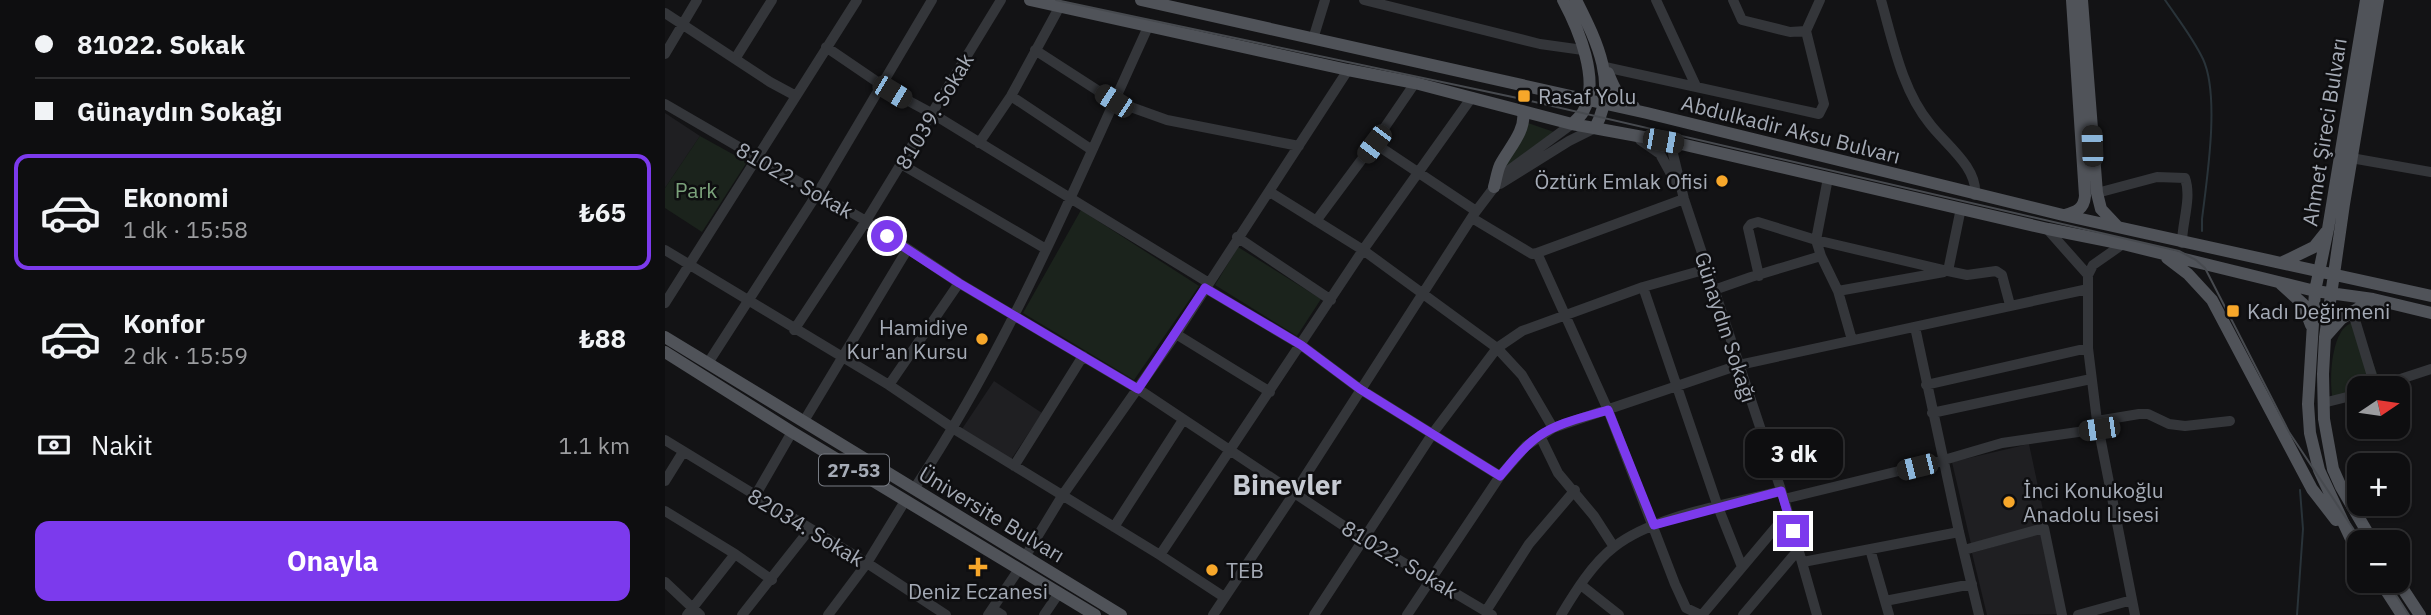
<!DOCTYPE html>
<html lang="tr">
<meta charset="utf-8">
<style>
body{margin:0;font-family:"IBM Plex Sans",sans-serif;background:#171719;color:#f1f3f6;height:100vh;display:flex;flex-direction:column;font-size:26px;white-space:nowrap}
*{box-sizing:border-box;margin:0}
p{font-size:23px;color:#9b9c9f}
.icon{flex:none;width:38px;height:38px;fill:none;stroke:currentColor;stroke-width:2;stroke-linecap:round;stroke-linejoin:round}
.map{position:relative;flex:1;overflow:hidden}
.sheet{display:flex;flex-direction:column;background:#0e0e10;width:665px}
.sheet>*{flex:none}
.top-card{display:grid;align-content:center;height:154px;padding:0 35px;background:#0e0e10}
.needle{width:46px;rotate:77deg}
.buttons{position:absolute;left:1682px;top:376px;display:grid;gap:14px}
.buttons a{display:grid;place-items:center;width:63px;height:63px;border-radius:14px;background:#0e0e10;box-shadow:0 2px 5px #0004,0 0 0 2px #2e2e30;font-size:35px}
.end{position:absolute;width:32px;height:32px;margin:-16px;border:9px solid #7c3aed;background:#fff;box-shadow:0 0 0 4px #fff}
.from{border-radius:50%}
.bubble{position:absolute;height:49px;border-radius:14px;background:#0e0e10;box-shadow:0 2px 5px #0004,0 0 0 2px #2e2e30;font-size:23px;font-weight:800;line-height:49px;text-align:center}
.car{position:absolute;width:21px;height:42px;margin:-21px -10px;border-radius:9px;box-shadow:0 0 5px 2px #0007;background:linear-gradient(#222 24%,#8ab4d8 0 40%,#222 0 76%,#8ab4d8 0 86%,#222 0)}
.top-card b{display:flex;align-items:center;gap:24px;height:66px;font-size:26px}
.top-card b+b{border-top:2px solid #2e2e30}
.top-card i{width:18px;height:18px;background:#f1f3f6}
ul{padding:0;list-style:none}
li{display:flex;align-items:center;gap:21px;height:116px;margin:0 14px 10px;padding:0 21px;border:4px solid transparent;border-radius:14px}
li div{flex:1}
li b{display:block;font-size:26px}
li em{font-style:normal;font-weight:800}
li.on{border-color:#7c3aed}
li>.icon{width:63px;height:63px;stroke-width:1.5}
.pay{display:flex;align-items:center;gap:18px;height:77px;padding:0 35px;font-size:26px}
.pay p{margin-inline-start:auto}
.action{display:flex;gap:14px;margin-top:auto;padding:14px 35px}
.action a{flex:1;height:80px;border-radius:14px;background:#7c3aed;color:#fff;font-size:28px;font-weight:800;line-height:80px;text-align:center}
main{display:flex;flex:1;min-height:0}
.map>svg:first-child{display:block}
.built{fill:#1f1f22}
.green{fill:#1b231c}
.lines{fill:none;stroke-linecap:round;stroke-linejoin:round}
.stream{stroke:#293339;stroke-width:2}
.minor{stroke:#34363a;stroke-width:10}
.major{stroke:#505359;stroke-width:12}
.tram{stroke:#474a4f;stroke-width:2}
.route{stroke:#7c3aed;stroke-width:9}
.poi-dot{fill:#f7a72a;stroke:#0e0e10;stroke-width:2.5}
.labels{text-anchor:middle;dominant-baseline:central;stroke-width:5;stroke-linejoin:round;paint-order:stroke}
.shield{fill:#0e0e10;stroke:#787c84;stroke-width:2}
.shield-label{font-size:19px;font-weight:bold;fill:#a5abb6}
.poi-label{font-size:21px;fill:#a5abb6;stroke:#0e0e10;text-anchor:start}
.street-label{font-size:21px;fill:#a5abb6;stroke:#0e0e10}
.park-label{font-size:21px;fill:#7ba27b;stroke:#0e0e10}
.district-label{font-size:28px;font-weight:bold;fill:#c6cad2;stroke:#0e0e10}
</style>
<main>
<section class="sheet">
<div class="top-card">
<b><i class="from"></i>81022. Sokak</b>
<b><i></i>Günaydın Sokağı</b>
</div>
<ul>
<li class="on"><svg class="icon" aria-label="car" viewBox="0 0 24 24"><path d="M5 17H2v-5l4-1 3-4h7l3 4 3 1v5h-3M9 17h6M6 11h13"/><circle cx="7" cy="17" r="2"/><circle cx="17" cy="17" r="2"/></svg><div><b>Ekonomi</b><p>1 dk · 15:58</p></div><em>₺65</em></li>
<li><svg class="icon" aria-label="car" viewBox="0 0 24 24"><path d="M5 17H2v-5l4-1 3-4h7l3 4 3 1v5h-3M9 17h6M6 11h13"/><circle cx="7" cy="17" r="2"/><circle cx="17" cy="17" r="2"/></svg><div><b>Konfor</b><p>2 dk · 15:59</p></div><em>₺88</em></li>
</ul>
<div class="pay"><svg class="icon" aria-label="cash" viewBox="0 0 24 24"><path d="M3 7h18v10H3z"/><circle cx="12" cy="12" r="2"/></svg>Nakit<p>1.1 km</p></div>
<div class="action"><a>Onayla</a></div>
</section>
<div class="map">
<svg width="1766" height="615" viewBox="0 0 1766 615">
<rect width="100%" height="100%" fill="#131315"/>
<path class="built" d="M0,113l35,23 -35,52z
M329,381l48,32 -32,48 -48,-32z
M1364,444l17,80 -75,20 -19,-82z
M1377,533l17,81 -72,1 -15,-62z"/>
<path class="green" d="M863,123l26,9 -54,40z
M35,136l47,26 -45,70 -37,-24v-20z
M416,210l118,76 -65,94 -111,-67z
M573,247l83,52 -24,37 -82,-51z
M1695,318l-2,5 23,61 -13,4h-9v4l-26,9c-4,-19 -2,-53 8,-69 4,-7 12,-10 19,-14z"/>
<g class="lines">
<path class="stream" d="M1500,0c13,19 28,38 38,59 17,37 4,119 -1,160v12
M1632,615l6,-86 -3,-39"/>
<path class="minor" d="M699,0l176,44 43,6
M991,0l40,86
M1068,0l9,20 48,12 16,-1
M1216,0c12,42 21,90 49,124 15,20 48,43 45,71
M0,13l105,69 26,14
M648,39l12,-39
M161,47l66,45 41,22 276,169
M370,50l79,51 53,19 132,26
M0,54l32,-54
M70,59l37,-59
M940,67l214,47 5,-10 -18,-73 14,-31
M346,96l81,54
M0,104l201,117 93,62 179,106 224,149 130,77
M975,140l20,14 16,29
M314,143l32,-47 49,-90
M709,143l102,68
M1016,144l-7,4 -1,6 11,45 100,300 33,116
M1686,158l80,14
M236,164l145,85
M835,184l69,-43 26,-13
M605,192l93,58 134,98 25,27 31,53
M1432,193l60,-16 28,1c7,20 -3,44 -3,65
M1019,199l-147,54 71,157 67,174 11,24 15,7
M1296,208l-13,63 19,4 29,-4 6,4 8,30
M807,218l60,36 5,-1
M651,221l58,-78 41,-60
M1383,230l40,45
M572,237l94,63
M1458,244l-30,21 -5,10v73l9,73 38,194
M0,250l224,135 65,44 206,126 64,42
M1156,256l17,35 14,49
M1094,276l-11,-48 3,-4 7,-2 58,18 132,31
M978,287l75,220 24,60
M540,288l96,57 59,44 140,87
M1049,290l37,-13 70,-21 -5,-16 12,-62
M1173,291l106,-19
M0,303l192,-303
M1687,310l23,76
M1250,327l44,205 20,83
M129,330l72,-109 135,-221
M511,334l94,58
M43,363l109,-169 115,-194
M224,385l70,-102
M1261,385l162,-37
M1708,388l58,-19
M1658,403l36,-9
M1267,413l159,-34
M139,421l103,-171
M1432,421l42,-7h9l21,10 16,2 45,-5
M875,436l18,37 36,43 20,31
M0,440l202,123 79,52
M349,466l69,-110
M0,481l18,-29
M249,489c96,-144 162,-305 234,-462
M90,496l37,-64
M1119,499l160,-39 58,-17 97,-14
M0,511l70,43 37,26
M449,527l69,-107
M1205,549l19,66
M1299,550l80,-22 18,87
M495,555l203,-305 109,-153
M360,557l37,-61 114,-162 172,-264
M1138,562l156,-30
M0,582l35,33
M916,585l38,30
M1220,601l87,-17
M328,609l9,6
M821,611l43,-67 46,-54
M22,615l48,-61
M77,615l68,-86
M163,615l39,-52 38,-62
M323,615l31,-46
M379,615l15,-22
M548,615l82,-123 179,-278 31,-41 67,-49
M649,615l119,-182 64,-85 25,-17 121,-44 64,-18
M742,615l93,-139 26,-30 27,-18 186,-63 349,-76
M896,615c14,-23 31,-51 53,-68 40,-32 117,-43 167,-56
M1037,615l85,-101
M1078,615l56,-66
M1413,615l54,-15"/>
<path class="major" d="M365,0l318,70 67,13 157,41 109,20 367,85 75,15 192,47 58,8 58,14
M476,0l506,113 416,102 368,81
M898,0c15,28 38,81 20,112 -2,4 -8,9 -11,12
M911,0c20,40 43,84 19,128
M1417,0l15,193 4,16 16,17
M943,73c6,15 11,27 26,34
M829,187c2,-7 3,-15 6,-22 9,-17 26,-34 23,-53
M1400,215c11,-3 19,-6 20,-19l-13,-196
M1502,258l21,16 24,26 100,189 24,31
M1616,263l33,-16 12,-15
M1616,284l22,20 8,21
M0,337l456,278
M1660,337l16,-18 32,-20
M0,352l127,80 303,183
M1708,542l-32,-55 -8,-18 -9,-50 -1,-45 2,-37 19,-133 34,-204
M1694,548l-8,-9 -32,-69 -9,-37 -2,-29 7,-113 13,-62 38,-229
M1732,580l23,35
M1715,581l22,34"/>
<path class="tram" d="M391,0l466,99 657,152 17,9 9,8 84,164 73,110
M1722,581l22,34"/>
</g>
<g class="lines">
<path class="route" d="M222,236l72,47 179,106 67,-101 96,57 59,44 140,87c12,-14 24,-30 39,-40 20,-14 47,-19 69,-26l46,115 127,-34 12,40"/>
</g>
<g class="poi-dot">
<rect x="852" y="89" width="14" height="14" rx="3.5"/>
<circle cx="1057" cy="181" r="7"/>
<rect x="1561" y="304" width="14" height="14" rx="3.5"/>
<circle cx="317" cy="339" r="7"/>
<circle cx="1344" cy="502" r="7"/>
<path d="M309.5 556.5h7v7h7v7h-7v7h-7v-7h-7v-7h7z"/>
<circle cx="547" cy="570" r="7"/>
</g>
<g class="labels">
<rect class="shield" x="154" y="454.5" width="70" height="31" rx="5"/>
<g class="shield-label">
<text x="189" y="470">27-53</text>
</g>
<g class="poi-label">
<text x="873" y="96">Rasaf Yolu</text>
<text x="1043" y="181" text-anchor="end">Öztürk Emlak Ofisi</text>
<text x="1582" y="311">Kadı Değirmeni</text>
<text x="303" y="327" text-anchor="end">Hamidiye<tspan x="303" dy="24">Kur'an Kursu</tspan></text>
<text x="1358" y="490">İnci Konukoğlu<tspan x="1358" dy="24">Anadolu Lisesi</tspan></text>
<text x="561" y="570">TEB</text>
<text x="313" y="591" text-anchor="middle">Deniz Eczanesi</text>
</g>
<g class="street-label">
<text transform="translate(269 111) rotate(-59)">81039. Sokak</text>
<text transform="translate(1126 129) rotate(14)">Abdulkadir Aksu Bulvarı</text>
<text transform="translate(1659 132) rotate(-81)">Ahmet Şireci Bulvarı</text>
<text transform="translate(130 180) rotate(30)">81022. Sokak</text>
<text transform="translate(1061 327) rotate(72)">Günaydın Sokağı</text>
<text transform="translate(327 514) rotate(31)">Üniversite Bulvarı</text>
<text transform="translate(141 527) rotate(31)">82034. Sokak</text>
<text transform="translate(735 559) rotate(31)">81022. Sokak</text>
</g>
<g class="park-label">
<text x="31" y="190">Park</text>
</g>
<g class="district-label">
<text x="622" y="484">Binevler</text>
</g>
</g>
</svg>
<div class="buttons">
<a><svg class="needle" viewBox="-14 -14 28 28"><path d="M0-13l5 13h-10z" fill="#e53935"/><path d="M0 13l5-13h-10z" fill="#9b9c9f"/></svg></a>
<a>+</a>
<a>−</a>
</div>
<i class="end from" style="left:222px;top:236px"></i>
<i class="end" style="left:1128px;top:531px"></i>
<div class="bubble" style="left:1080px;top:429px;width:98px">3 dk</div>
<i class="car" style="left:227px;top:92px;rotate:121deg"></i>
<i class="car" style="left:449px;top:101px;rotate:303deg"></i>
<i class="car" style="left:998px;top:141px;rotate:100deg"></i>
<i class="car" style="left:709px;top:144px;rotate:217deg"></i>
<i class="car" style="left:1427px;top:146px;rotate:358deg"></i>
<i class="car" style="left:1434px;top:429px;rotate:262deg"></i>
<i class="car" style="left:1252px;top:467px;rotate:256deg"></i>
</div>
</main>
